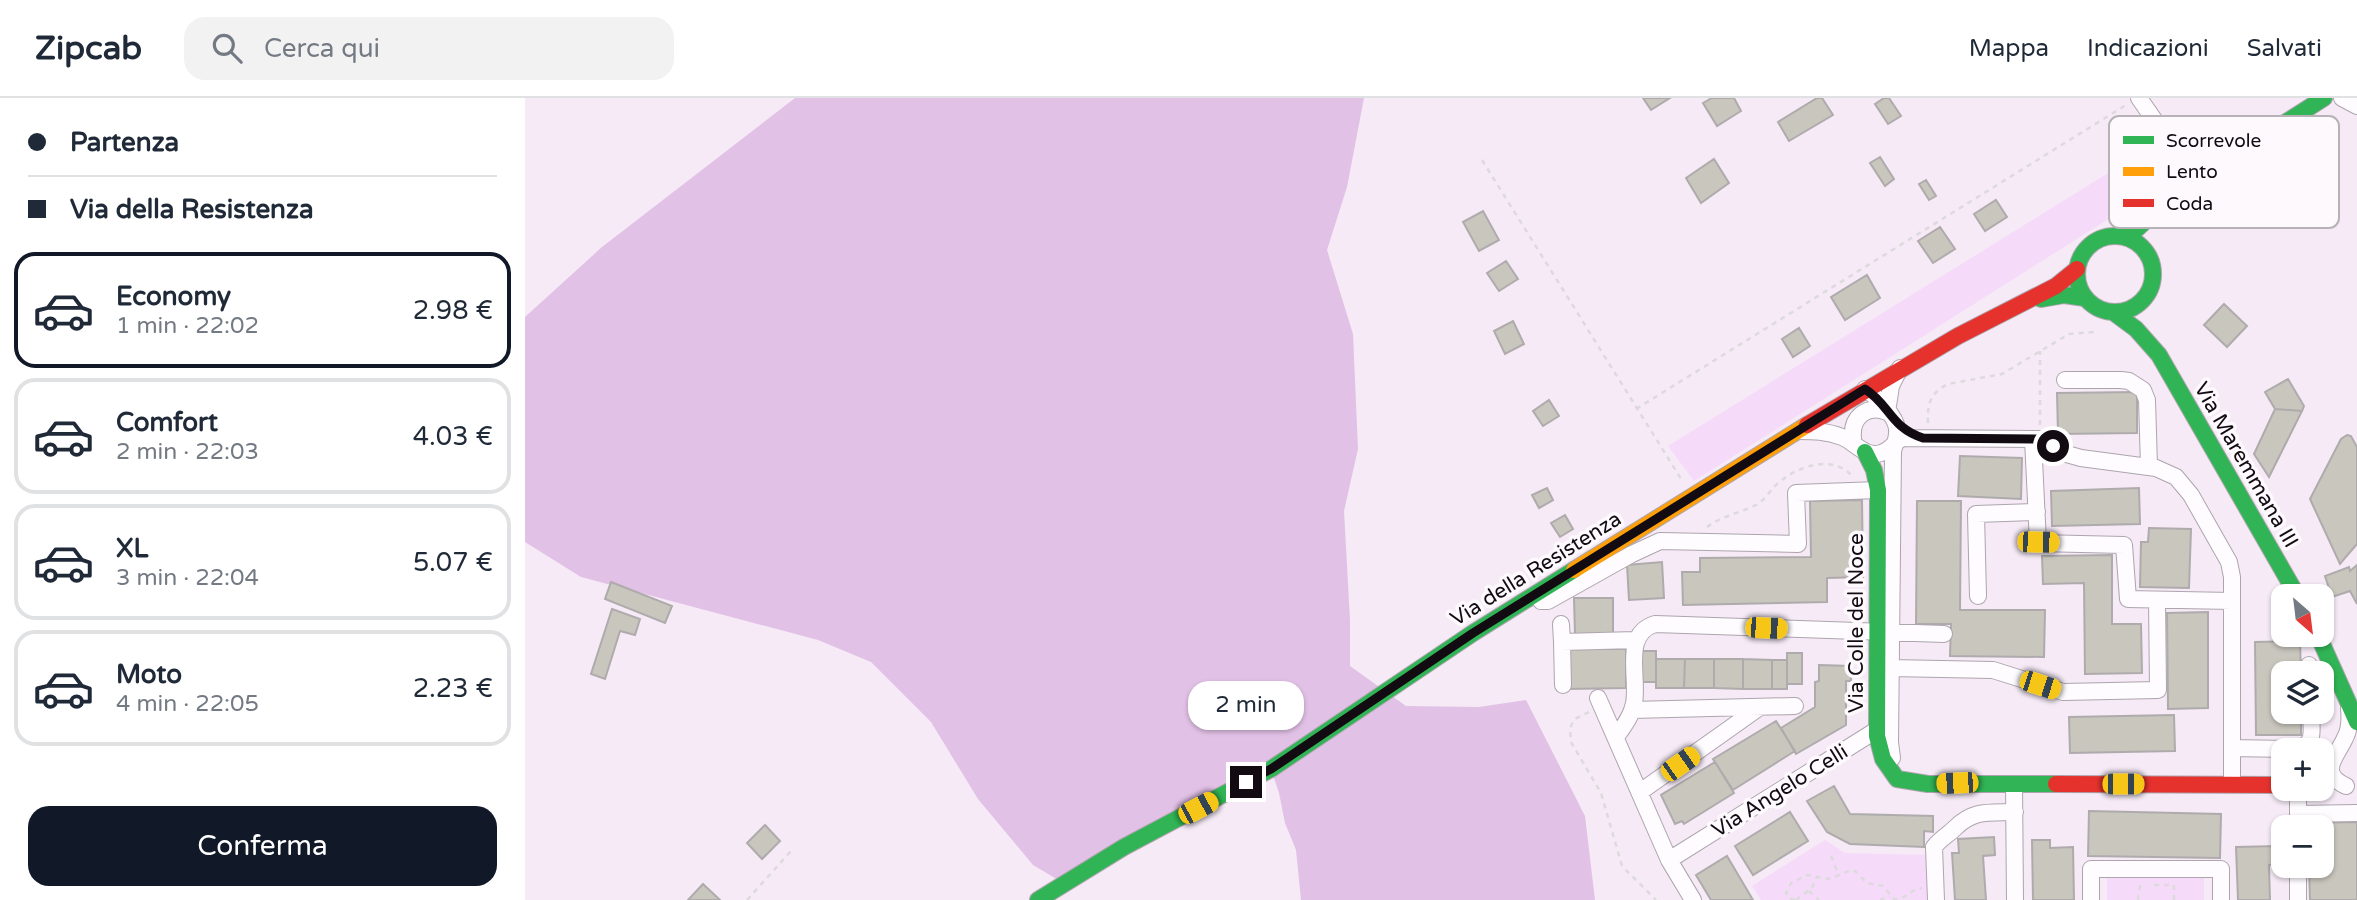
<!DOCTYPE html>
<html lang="it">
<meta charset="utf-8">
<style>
body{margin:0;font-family:"Varela Round",sans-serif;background:#f2f2f3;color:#1f2937;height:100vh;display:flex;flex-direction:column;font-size:26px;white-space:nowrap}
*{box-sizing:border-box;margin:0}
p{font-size:23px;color:#747a83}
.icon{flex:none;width:38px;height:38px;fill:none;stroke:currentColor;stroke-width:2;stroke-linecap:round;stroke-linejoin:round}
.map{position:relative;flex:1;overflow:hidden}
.drawer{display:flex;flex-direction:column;background:#fff;width:525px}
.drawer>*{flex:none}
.banner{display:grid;align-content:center;height:154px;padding:0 28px;background:#fff}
.needle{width:46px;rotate:152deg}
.buttons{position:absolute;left:1746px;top:486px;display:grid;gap:14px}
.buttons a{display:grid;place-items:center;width:63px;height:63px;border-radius:14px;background:#fff;box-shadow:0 2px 5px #0004;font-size:35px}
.end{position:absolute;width:32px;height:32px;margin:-16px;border:9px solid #120b12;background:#fff;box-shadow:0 0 0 4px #fff}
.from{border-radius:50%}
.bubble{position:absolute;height:49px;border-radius:21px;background:#fff;box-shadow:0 2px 5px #0004;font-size:23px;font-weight:600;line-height:49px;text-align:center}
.car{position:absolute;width:21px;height:42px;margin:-21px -10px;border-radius:9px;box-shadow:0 0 5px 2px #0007;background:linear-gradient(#f5c518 24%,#345 0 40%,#f5c518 0 76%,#345 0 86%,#f5c518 0)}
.banner b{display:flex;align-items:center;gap:24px;height:66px;font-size:26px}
.banner b+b{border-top:2px solid #e0e1e3}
.banner i{width:18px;height:18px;background:#1f2937}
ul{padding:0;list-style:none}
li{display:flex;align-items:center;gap:21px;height:116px;margin:0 14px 10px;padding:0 14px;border:4px solid #e0e1e3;border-radius:21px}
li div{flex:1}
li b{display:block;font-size:26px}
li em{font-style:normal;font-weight:600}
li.current{border-color:#111827}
li>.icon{width:63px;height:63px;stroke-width:1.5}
.button{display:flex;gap:14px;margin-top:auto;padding:14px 28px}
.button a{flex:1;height:80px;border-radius:21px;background:#111827;color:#fff;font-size:28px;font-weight:600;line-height:80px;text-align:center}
header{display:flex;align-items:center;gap:42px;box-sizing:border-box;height:98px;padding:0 35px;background:#fff;border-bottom:2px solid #e0e1e3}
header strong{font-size:33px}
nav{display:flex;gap:38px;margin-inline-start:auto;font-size:24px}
.search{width:490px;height:63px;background:#f2f2f3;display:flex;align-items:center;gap:18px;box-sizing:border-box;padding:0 24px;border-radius:21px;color:#747a83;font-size:26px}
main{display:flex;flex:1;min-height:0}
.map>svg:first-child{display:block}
.green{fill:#f6daf9}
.forest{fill:#e2c1e6}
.building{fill:#c8c6bd;stroke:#afabac;stroke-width:2}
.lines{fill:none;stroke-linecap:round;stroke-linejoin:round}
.street-casing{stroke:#ada5ae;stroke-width:18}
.fast-casing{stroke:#ada5ae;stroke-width:18}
.slow-casing{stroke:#ada5ae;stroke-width:18}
.jam-casing{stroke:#ada5ae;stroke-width:18}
.path{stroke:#dddadd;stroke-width:2.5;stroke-dasharray:5 5;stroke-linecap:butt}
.street{stroke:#fefcfe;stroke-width:16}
.fast{stroke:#30b455;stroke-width:16}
.slow{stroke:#ff9f0a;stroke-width:16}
.jam{stroke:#e5322d;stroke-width:16}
.route{stroke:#120b12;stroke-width:9}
.labels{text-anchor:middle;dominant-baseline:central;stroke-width:7;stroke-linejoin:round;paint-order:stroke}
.street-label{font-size:21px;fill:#120b12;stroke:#fdf9fd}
.key{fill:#fdf9fd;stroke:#b6b2b6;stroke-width:2}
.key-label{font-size:19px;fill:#120b12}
</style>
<header>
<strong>Zipcab</strong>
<div class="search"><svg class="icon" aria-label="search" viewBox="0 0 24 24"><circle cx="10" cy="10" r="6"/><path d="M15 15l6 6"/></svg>Cerca qui</div>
<nav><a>Mappa</a><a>Indicazioni</a><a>Salvati</a></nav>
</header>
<main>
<section class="drawer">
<div class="banner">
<b><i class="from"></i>Partenza</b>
<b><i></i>Via della Resistenza</b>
</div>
<ul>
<li class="current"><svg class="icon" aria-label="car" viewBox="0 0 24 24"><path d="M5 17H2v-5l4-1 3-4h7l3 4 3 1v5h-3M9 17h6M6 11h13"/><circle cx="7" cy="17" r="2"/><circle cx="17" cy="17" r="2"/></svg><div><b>Economy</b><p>1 min · 22:02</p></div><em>2.98 €</em></li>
<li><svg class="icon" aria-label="car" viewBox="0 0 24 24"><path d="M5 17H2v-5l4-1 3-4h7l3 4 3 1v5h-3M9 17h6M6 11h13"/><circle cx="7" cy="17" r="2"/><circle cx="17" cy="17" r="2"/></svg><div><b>Comfort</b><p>2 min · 22:03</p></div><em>4.03 €</em></li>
<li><svg class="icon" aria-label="car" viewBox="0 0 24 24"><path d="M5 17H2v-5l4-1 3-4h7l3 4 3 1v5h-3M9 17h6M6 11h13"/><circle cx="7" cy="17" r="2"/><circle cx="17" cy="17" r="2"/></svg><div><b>XL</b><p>3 min · 22:04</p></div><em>5.07 €</em></li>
<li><svg class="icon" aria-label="car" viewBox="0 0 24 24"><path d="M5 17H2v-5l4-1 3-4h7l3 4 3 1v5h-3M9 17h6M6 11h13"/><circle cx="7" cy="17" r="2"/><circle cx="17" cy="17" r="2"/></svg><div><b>Moto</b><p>4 min · 22:05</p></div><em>2.23 €</em></li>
</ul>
<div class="button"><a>Conferma</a></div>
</section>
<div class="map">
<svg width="1832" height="802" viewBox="0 0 1832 802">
<rect width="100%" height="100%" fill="#f5eaf6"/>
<path class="green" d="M1630,46c9,16 22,28 4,43l-465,294 -26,-35z
M1300,742l20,13 83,2 1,45h-168l-9,-14z
M1582,778h97v24h-97z"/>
<path class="forest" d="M270,0h569l-17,89 -20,63 26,84 5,115 -14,62 6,109v46l56,40 73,1 47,-7 59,116 10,84h-294l-5,-50 -11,-27 -6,-30 -8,-24 -206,115 -32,-19 -55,-66 -47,-77 -60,-60 -53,-22 -237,-63 -56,-35v-225l77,-70z"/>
<path class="building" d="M1118,0h27l-19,12z
M1187,0h22l7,13 -24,15 -14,-23z
M1292,0h5l11,17 -44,26 -11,-19z
M1359,0h5l12,18 -13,8 -13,-20z
M1355,59l14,22 -9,7 -15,-23z
M1189,61l15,24 -28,20 -15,-25z
M1401,82l10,16 -7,4 -10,-16z
M1471,102l11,17 -22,14 -11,-17z
M958,113l16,29 -20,11 -16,-29z
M1415,129l15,22 -22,14 -15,-22z
M981,163l12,18 -19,12 -12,-18z
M1342,177l13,23 -35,22 -14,-23z
M1699,206l23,22 -20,21 -23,-22z
M988,223l11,23 -19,10 -11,-23z
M1274,230l11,18 -17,11 -11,-18z
M1763,281l16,27 -2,5 -27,-2 -10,-17z
M1612,294v41l-79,1 -1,-41z
M1024,302l10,16 -16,10 -10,-15z
M1750,311l27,2 -33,66 -15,-23z
M1822,337l4,1 6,11v97l-17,20 -30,-65 31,-60z
M1435,358l62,2 -1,41 -63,-3z
M1022,390l6,12 -14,8 -7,-13z
M1614,390l1,36 -88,2 -1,-35z
M1337,402l1,77 -36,1v24l-144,3 -1,-33h18v-14l111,-1 -1,-56z
M1392,403h44l-1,109h85l-1,47 -94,-1 1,-32h-35z
M1040,417l8,14 -13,8 -9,-14z
M1624,430l42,1 -2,59 -49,-1 1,-45h7z
M1587,457v69h29l1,49 -57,1 -1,-91 -41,1 -1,-28z
M1137,464l2,36 -35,2 -2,-35z
M1832,467v39l-7,-13 -18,6 -7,-21 24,-9 1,4z
M86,484l61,24 -7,17 -60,-24z
M1049,500h39v37h-38z
M87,511l28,10 -5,16 -15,-4 -15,48 -14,-5z
M1683,514v96l-40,1 -1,-96z
M1775,543l1,33h-17v38h17v23h-45l-1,-93z
M1043,551h58v39l-58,1z
M1116,553h15v31h-15z
M1262,555h15v31h-15z
M1131,561h29l-1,29h-28z
M1160,561h29v29h-30z
M1189,561h29v30l-29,-1z
M1218,561l29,1v29h-29z
M1247,562h15v29h-15z
M1294,567l32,1v15h-5v44l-50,29 -15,-26 34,-21v-25l4,-1z
M1649,617l1,36 -105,2 -1,-36z
M1251,623l19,30 -62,39 -20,-31z
M1190,664l19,31 -50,31 -2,-3 -7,3 -14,-29z
M1309,688l16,28 83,2v16l-9,-1v16l-74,-3 -23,-12 -20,-31z
M1564,713l132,3 -1,44 -132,-2z
M1265,714l18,29 -55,34 -18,-29z
M1832,724v78h-47l-1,-34h13v-38h-14v-5z
M240,727l15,16 -18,18 -15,-16z
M1469,739l1,18 -12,1 3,44h-31l-3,-47h7l-1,-14z
M1507,742h18v8l23,-1 1,53h-41z
M1753,748l1,18 -10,1 1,35h-32l-2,-53z
M1202,758l26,44h-42l-15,-25z
M178,786l17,16h-32z"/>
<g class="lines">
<defs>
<path id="street" d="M1614,0l56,81
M1817,0l15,8
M1540,282h56l8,1 14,9 4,10 2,66
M1340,291c11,7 31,27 32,40 1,8 -3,16 -4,23l-3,290 2,16
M1362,314l4,-26 9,-18
M1273,333c15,0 29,0 44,6 13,5 23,21 39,16 9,-2 13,-11 22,-15l142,1 18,14 18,5 75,10 20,9 15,18 38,67 3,15v207
M1328,340c-2,-21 14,-34 34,-26
M1508,341l5,104 86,2 4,54 104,2
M1011,496l5,7h7l84,-47 28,-13 138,3 -2,-51 82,-3
M1453,498l-2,-82 61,-2
M1036,526l1,18
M1784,567v9
M1365,570l103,2 70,22 95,-2 -1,-90
M1038,587l-1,-43 74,-2
M1073,600l71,162 24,40
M1107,612l163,-4
M1091,639c7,-10 16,-21 18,-34 5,-26 -12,-69 21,-79l289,10
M1707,650l63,1c22,-4 16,-18 16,-37
M1489,686l1,116
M1821,688c-29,-13 -9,-30 -1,-48 5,-9 5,-19 4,-29
M1115,694l120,-85
M1773,716l59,-1
M1773,730v-39
M1144,762l214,-134
M1773,768v34
M1411,802l-2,-53c6,-8 15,-13 21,-19 19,-19 35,-15 60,-16
M1566,802v-31h130v31"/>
<path id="fast" d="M1552 176a38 38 0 1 1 76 0a38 38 0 1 1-76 0Z
M1602,140l51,-47 146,-93
M1516,201l23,-4 21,3
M1588,214l23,17 23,26 139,242
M1340,354l9,18 4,20 -1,246 6,23 14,20 31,5h128
M1793,537l39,87
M513,802l86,-53 147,-78 202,-136 101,-63"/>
<path id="slow" d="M1049,472l233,-145"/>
<path id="jam" d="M1282,327l151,-89 98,-50 21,-17
M1531,686l228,1"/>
</defs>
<use href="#street" class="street-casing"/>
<use href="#fast" class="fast-casing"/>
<use href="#slow" class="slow-casing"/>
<use href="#jam" class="jam-casing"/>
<path class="path" d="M957,62l201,322
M1111,311l490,-304
M1403,325c-1,-19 2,-30 20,-39l54,-10 67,-40 25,-2
M1515,327v-74
M1182,429c14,-11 33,-14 49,-22 8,-4 13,-13 19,-19 19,-19 57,-33 77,-10
M1064,614l-14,7 -3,5 -2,5 1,13 30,51 21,73 34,34
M1306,758l8,20
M1629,787h20v15
M1284,793l10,9
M222,802l45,-50
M1270,802l-6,-2 -3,-5 5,-10 16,-8 22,4 22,-9 4,1 12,12 16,3 11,13c12,1 16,-10 28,-11
M1271,802l16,-12 5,-12
M1355,802l10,-4
M1613,802l2,-15"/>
<use href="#street" class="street"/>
<use href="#fast" class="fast"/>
<use href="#slow" class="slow"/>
<use href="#jam" class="jam"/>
</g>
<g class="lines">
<path class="route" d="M721,684l25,-13 202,-136 392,-244c25,16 26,39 58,49l122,1 8,7"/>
</g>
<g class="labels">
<g class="street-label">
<text transform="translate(1721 367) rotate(60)">Via Maremmana III</text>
<text transform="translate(1011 471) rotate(-32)">Via della Resistenza</text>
<text transform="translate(1331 525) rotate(-90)">Via Colle del Noce</text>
<text transform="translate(1255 693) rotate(-32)">Via Angelo Celli</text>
</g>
</g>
<rect x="1584" y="18" width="230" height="112" rx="10" class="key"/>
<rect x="1598" y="38" width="31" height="8" fill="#30b455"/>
<rect x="1598" y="69" width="31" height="9" fill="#ff9f0a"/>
<rect x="1598" y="101" width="31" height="8" fill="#e5322d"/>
<g class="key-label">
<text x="1641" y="49">Scorrevole</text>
<text x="1641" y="80">Lento</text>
<text x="1641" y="112">Coda</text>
</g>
</svg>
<div class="buttons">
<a><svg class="needle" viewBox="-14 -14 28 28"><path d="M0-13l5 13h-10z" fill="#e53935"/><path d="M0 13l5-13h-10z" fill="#747a83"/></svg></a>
<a><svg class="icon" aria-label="layers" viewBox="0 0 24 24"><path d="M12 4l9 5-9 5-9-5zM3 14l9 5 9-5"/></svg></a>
<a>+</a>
<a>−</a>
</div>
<i class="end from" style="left:1528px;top:348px"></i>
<i class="end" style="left:721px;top:684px"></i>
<div class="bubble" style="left:663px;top:583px;width:116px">2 min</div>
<i class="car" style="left:1513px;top:444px;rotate:91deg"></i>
<i class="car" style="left:1241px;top:530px;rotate:92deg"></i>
<i class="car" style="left:1515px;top:587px;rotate:108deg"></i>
<i class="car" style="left:1155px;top:666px;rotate:55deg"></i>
<i class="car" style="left:1432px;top:685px;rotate:268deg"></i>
<i class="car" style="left:1598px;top:686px;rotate:90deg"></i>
<i class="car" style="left:673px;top:710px;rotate:62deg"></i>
</div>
</main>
